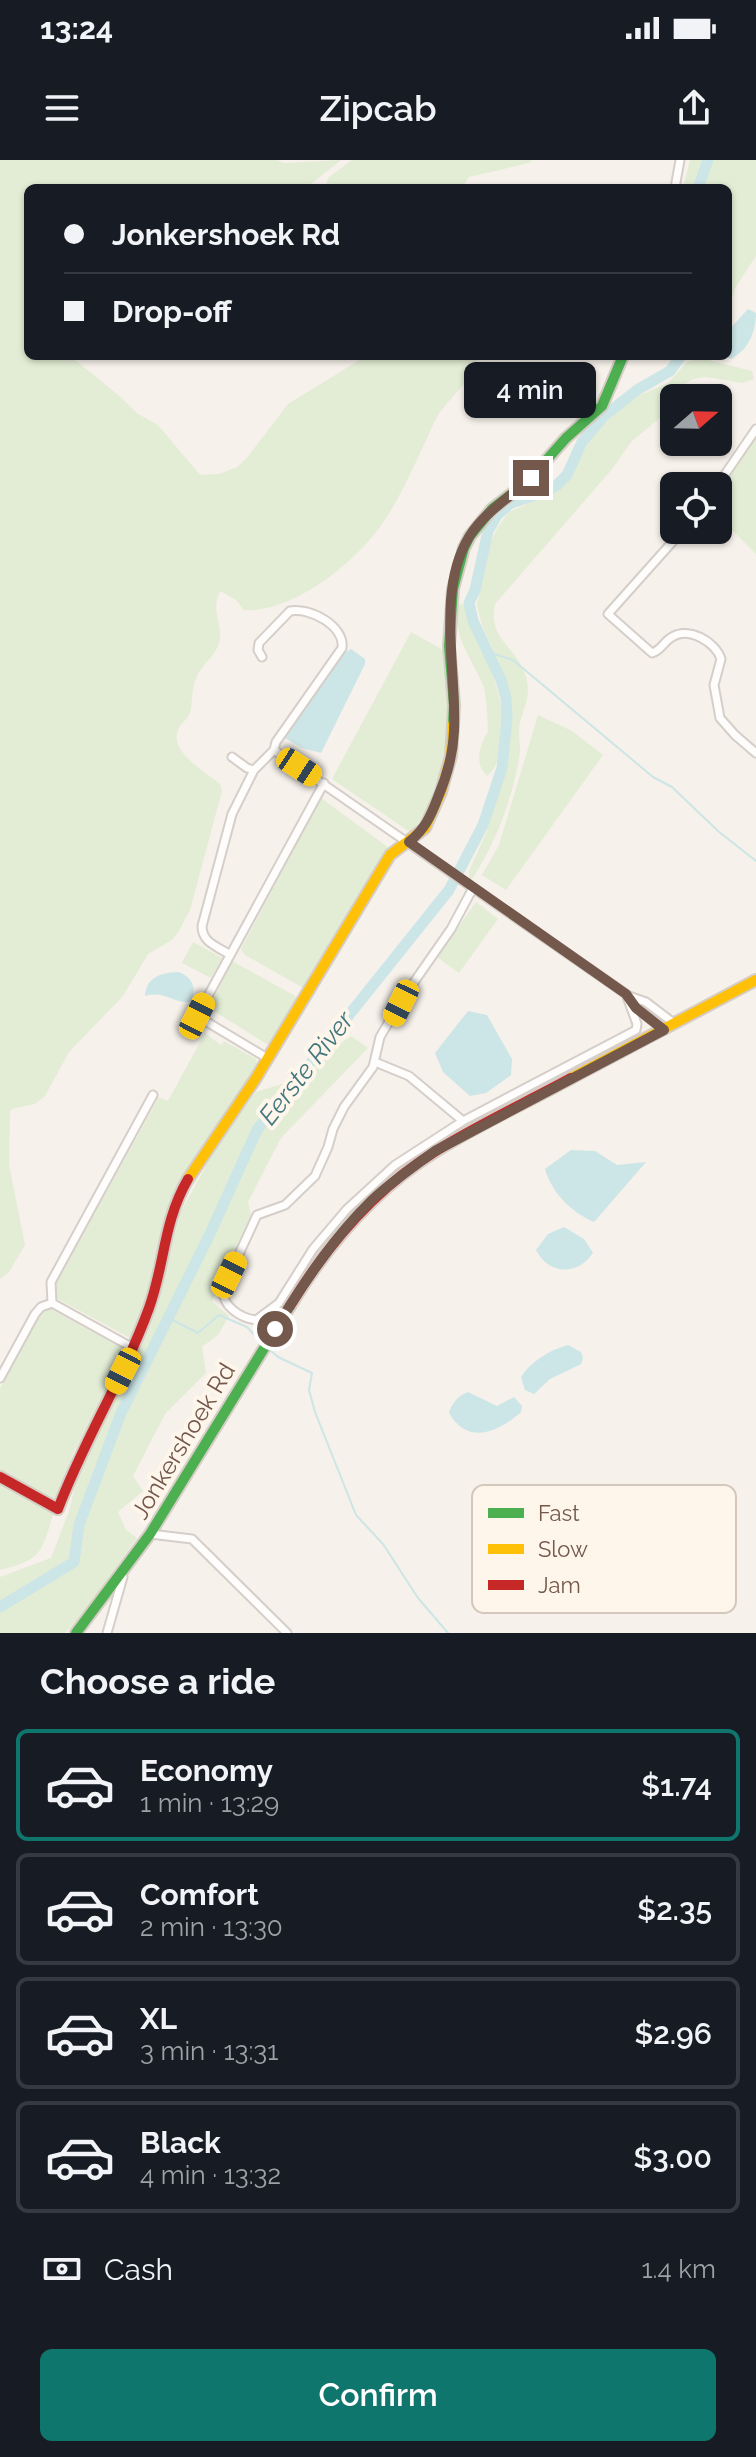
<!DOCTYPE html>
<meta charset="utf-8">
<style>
body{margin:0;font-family:Raleway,sans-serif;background:#242831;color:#f1f3f6;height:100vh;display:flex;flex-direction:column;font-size:30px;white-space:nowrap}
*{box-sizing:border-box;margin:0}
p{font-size:26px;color:#9ea1a6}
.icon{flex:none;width:44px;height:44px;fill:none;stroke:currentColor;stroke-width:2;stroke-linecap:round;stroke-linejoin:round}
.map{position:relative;height:1473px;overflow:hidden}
.drawer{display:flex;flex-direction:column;background:#171b24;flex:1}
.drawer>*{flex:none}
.top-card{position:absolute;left:24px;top:24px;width:708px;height:176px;border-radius:12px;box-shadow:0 2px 6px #0004;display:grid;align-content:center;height:176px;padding:0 40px;background:#171b24}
.needle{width:52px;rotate:70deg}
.buttons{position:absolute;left:660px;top:224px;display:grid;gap:16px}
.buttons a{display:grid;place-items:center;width:72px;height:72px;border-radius:12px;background:#171b24;box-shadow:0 2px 6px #0004;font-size:40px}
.end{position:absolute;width:36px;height:36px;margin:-18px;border:10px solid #73584b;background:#fff;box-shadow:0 0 0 4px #fff}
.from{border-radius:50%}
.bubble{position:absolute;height:56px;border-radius:12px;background:#171b24;box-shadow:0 2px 6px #0004;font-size:26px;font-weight:600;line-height:56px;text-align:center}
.car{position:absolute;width:24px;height:48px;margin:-24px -12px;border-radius:10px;box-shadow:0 0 6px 2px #0007;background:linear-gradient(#f5c518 24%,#345 0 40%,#f5c518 0 76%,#345 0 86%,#f5c518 0)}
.top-card b{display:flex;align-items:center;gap:28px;height:76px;font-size:30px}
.top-card b+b{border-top:2px solid #363941}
.top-card i{width:20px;height:20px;background:#f1f3f6}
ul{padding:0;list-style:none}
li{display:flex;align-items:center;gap:24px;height:112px;margin:0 16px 12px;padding:0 24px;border:4px solid #363941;border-radius:12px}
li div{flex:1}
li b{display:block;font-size:30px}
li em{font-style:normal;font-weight:600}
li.selected{border-color:#0f766e}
li>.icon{width:72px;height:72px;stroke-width:1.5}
h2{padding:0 40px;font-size:36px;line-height:96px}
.pay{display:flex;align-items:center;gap:20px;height:88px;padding:0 40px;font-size:30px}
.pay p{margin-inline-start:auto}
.cta{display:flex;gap:16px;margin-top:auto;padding:16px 40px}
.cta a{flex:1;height:92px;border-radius:12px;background:#0f766e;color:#fff;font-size:32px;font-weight:600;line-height:92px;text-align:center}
.status{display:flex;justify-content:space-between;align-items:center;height:56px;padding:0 40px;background:#171b24;direction:ltr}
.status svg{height:22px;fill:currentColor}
header{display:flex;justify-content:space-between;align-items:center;height:104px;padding:0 40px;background:#171b24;font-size:36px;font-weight:600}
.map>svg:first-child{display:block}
.green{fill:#e3edd5}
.water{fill:#cce5e6}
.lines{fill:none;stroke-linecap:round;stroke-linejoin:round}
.stream{stroke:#cce5e6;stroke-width:2}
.river{stroke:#cce5e6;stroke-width:11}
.street-casing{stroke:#d5cec9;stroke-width:11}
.fast-casing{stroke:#d5cdc6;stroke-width:14}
.slow-casing{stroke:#d5cdc6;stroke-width:14}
.jam-casing{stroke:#d5cdc6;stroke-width:14}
.street{stroke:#fefdfc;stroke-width:7}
.fast{stroke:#4caf50;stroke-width:10}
.slow{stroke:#ffc107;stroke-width:10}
.jam{stroke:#c62828;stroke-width:10}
.route{stroke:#73584b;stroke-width:10}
.labels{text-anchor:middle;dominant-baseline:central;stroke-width:8;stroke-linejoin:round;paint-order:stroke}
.street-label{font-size:24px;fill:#73584b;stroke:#fef6eb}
.water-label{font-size:26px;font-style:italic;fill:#43777f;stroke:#fef6eb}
.key{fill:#fef6eb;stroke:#d4c7bb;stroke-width:2}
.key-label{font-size:22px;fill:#73584b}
</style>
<div class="status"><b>13:24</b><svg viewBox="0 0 49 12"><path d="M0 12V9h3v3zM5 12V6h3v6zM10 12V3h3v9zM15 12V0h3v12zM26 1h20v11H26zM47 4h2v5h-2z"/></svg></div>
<header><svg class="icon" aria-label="menu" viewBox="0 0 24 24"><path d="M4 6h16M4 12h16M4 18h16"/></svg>Zipcab<svg class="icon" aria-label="share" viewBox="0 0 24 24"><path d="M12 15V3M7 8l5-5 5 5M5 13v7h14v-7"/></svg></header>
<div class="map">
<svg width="756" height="1473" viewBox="0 0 756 1473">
<rect width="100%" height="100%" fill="#f6f1ea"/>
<path class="green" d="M0,0h276l8,3 57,-3 -35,28h-278v168h42l47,38 21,20 20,11 42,50 19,-1 18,-7 9,-8 42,-55 78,-48h112c-5,26 -29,40 -42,63 -17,34 -32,74 -54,105 -27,39 -89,89 -138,86l-8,-10 -16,-9c-11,24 6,34 -2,55 -5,12 -16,19 -21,30 -6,13 -4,25 -7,37 -2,6 -8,9 -11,15 -12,24 26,43 41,56l2,7 -32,119 -11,21 -7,9 -24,14 -25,42 -54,56 -24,44 -10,8 -23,5 -2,3 -1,53 16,80 -16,27 -9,7z
M352,0h180l-3,3 -60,14 -7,11h-137l4,-11z
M690,0h66v96l-21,32 -7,22v-122h-45z
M700,198l52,13 2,8 -12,4 -36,-6 -13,2 -12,7 -20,31 -30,25 -18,26 -118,136c-7,36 19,40 30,70 7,18 0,31 -5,48 -3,11 2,25 -1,37 -7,41 -24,85 -47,120l-3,2v-10l18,-40 21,-79v-55l-3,-21 -23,-50 -5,-21 13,-62 8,-16 11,-15 41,-18 16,-11 25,-45 29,-31 18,-11 30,-13 19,-21z
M756,272v122l-38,-38v-28z
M460,443l4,2c18,46 47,93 36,143 -2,12 -4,21 -13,28 -13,-12 -8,-31 1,-44 0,-9 -2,-38 -4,-45 -10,-25 -36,-56 -24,-84z
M411,472l36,20 4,81 -10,49 -23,51 -5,1 -81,-55z
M538,555l34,16 31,24 -97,135 -24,-15 17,-30z
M321,638l68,50 -84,141 -60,-34 -4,-6z
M476,742l22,17 -39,54 -22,-16z
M193,782l29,16 -11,20 -29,-15z
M232,801l67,37 -29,48 -61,-38z
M205,873l16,12 3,-4 32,18 1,7 -15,29 -58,82 -15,28 -18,82 -19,52 -76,-41 -4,-7 107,-194 9,4z
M351,876l17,12 -87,90 -33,64 3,13 -39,87 17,14 -11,19 -16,12 4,26 -41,41 -32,62 10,15 -25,21 8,18 11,8 -57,79 -15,16h-65v-56l51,-19 18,-47 12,-49 47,-90 37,-103 16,-58 36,-65 39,-54 29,-9z
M49,1148l79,43 -54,101 -16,47 -3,1 -55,-30v-82l42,-77z
M0,1322l54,30c-13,40 -10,47 -54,58z"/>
<path class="water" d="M748,149l8,4c0,19 -8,37 -25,46l-6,-3h3v-25z
M351,489l14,10v5l-44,89 -19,-5 -17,-10c10,-16 52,-84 66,-89z
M179,812c13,5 19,17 11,30 -16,2 -25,-12 -45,-6 2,-20 16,-23 34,-24z
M468,851l19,4 25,44 -1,16 -25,18 -16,3 -27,-24 -8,-19z
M571,990l24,1 22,14 29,-3 -52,60c-23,-10 -42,-29 -49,-53z
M564,1067l20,12 9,14c-16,23 -44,22 -57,-3l12,-16z
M568,1185l13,7 2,6 -2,6 -31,15 -16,15 -9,-4 -4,-13c10,-16 29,-27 47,-32z
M468,1232l29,14 17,-9 8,9 -1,6c-22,20 -53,34 -72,1 2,-9 10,-18 19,-21z"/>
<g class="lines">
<path class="stream" d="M488,492l25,8 140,117 19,10 46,44 38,30
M169,1158l29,15 21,-18 28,12 14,15
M270,1190l8,7 34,16 -3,17 6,22 41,103 27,29 35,54 30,35"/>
<path class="river" d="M698,28l10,-28
M0,1447l74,-45 5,-37 42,-112 87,-175 49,-108 192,-240 34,-65 19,-57 5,-49 -1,-21 -5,-18 -28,-59 -4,-18 6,-13 13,-59 9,-16 14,-12 34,-11 12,-7 10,-10 15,-33 22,-26 33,-26 33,-19 11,-15"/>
<defs>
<path id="street" d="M675,28l5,-28
M717,326l39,-57
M683,370l-75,84 44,39c10,-3 11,-11 20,-16 16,-11 44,5 49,22l-7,26 6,33 15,17 21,18
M262,497l-4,-7 1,-7 31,-32c20,-4 55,15 52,37l-66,94 -2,8 352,244 10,14 28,22
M232,597l15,11 7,2 20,-20
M473,728l-22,41 -48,69 -23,39 -7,30 -29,40 -11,22 -5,18 -13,29 -30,29 -28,10 -34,74c-1,17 17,29 33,31l23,-17 34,-54 34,-40 48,-44 68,-44 173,-91 1,-6 -11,-30
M229,794c-13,-8 -27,-12 -27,-28l30,-112 22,-44
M629,836l17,6 29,22
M267,898l-70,-42 127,-233
M375,902l34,14 54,45
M52,1143l-1,-21 102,-187
M0,1218l35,-64 6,-7 11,-4 81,45
M150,1374l42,5 95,94
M107,1473l16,-56"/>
<path id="fast" d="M453,564l1,-19 -5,-59 4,-57 11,-41 6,-12 22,-27 35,-27 39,-44 36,-32 21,-50
M76,1473l74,-99 140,-228"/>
<path id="slow" d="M571,918l185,-98
M188,1019l68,-101 134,-223 35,-27 16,-36 10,-36 2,-32"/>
<path id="jam" d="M290,1146c37,-61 85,-117 146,-155 43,-27 91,-49 135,-73
M0,1317l58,32c26,-69 66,-132 91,-201 16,-44 14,-86 39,-129"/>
</defs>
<use href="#street" class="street-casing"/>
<use href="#fast" class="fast-casing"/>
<use href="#slow" class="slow-casing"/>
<use href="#jam" class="jam-casing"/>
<use href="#street" class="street"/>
<use href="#fast" class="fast"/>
<use href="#slow" class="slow"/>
<use href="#jam" class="jam"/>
</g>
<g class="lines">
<path class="route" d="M275,1169c29,-46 58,-91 97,-129 19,-18 41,-33 63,-49l229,-121 -28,-22 -10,-14 -217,-152c16,-13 22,-26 29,-45 9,-21 15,-43 16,-66 3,-59 -18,-140 15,-194 16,-26 41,-39 62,-59"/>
</g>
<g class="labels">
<g class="street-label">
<text transform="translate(183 1281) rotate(-59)">Jonkershoek Rd</text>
</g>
<g class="water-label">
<text transform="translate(306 908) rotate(-52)">Eerste River</text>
</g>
</g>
<rect x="472" y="1325" width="264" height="128" rx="12" class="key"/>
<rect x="488" y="1348" width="36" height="10" fill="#4caf50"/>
<rect x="488" y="1384" width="36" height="10" fill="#ffc107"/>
<rect x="488" y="1420" width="36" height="10" fill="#c62828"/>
<g class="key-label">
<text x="538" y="1361">Fast</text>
<text x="538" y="1397">Slow</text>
<text x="538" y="1433">Jam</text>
</g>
</svg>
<div class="buttons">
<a><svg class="needle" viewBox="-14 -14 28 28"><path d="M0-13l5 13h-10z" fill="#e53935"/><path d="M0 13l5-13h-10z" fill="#9ea1a6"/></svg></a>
<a><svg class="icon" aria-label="locate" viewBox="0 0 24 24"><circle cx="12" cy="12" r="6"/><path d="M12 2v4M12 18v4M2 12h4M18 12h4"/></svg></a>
</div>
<i class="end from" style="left:275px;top:1169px"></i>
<i class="end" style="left:531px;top:318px"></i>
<div class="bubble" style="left:464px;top:202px;width:132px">4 min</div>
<i class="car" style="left:299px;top:607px;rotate:123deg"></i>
<i class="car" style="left:401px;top:843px;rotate:206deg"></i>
<i class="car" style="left:197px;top:856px;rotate:27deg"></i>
<i class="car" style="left:229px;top:1115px;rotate:26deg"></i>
<i class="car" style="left:123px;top:1211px;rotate:207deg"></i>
<div class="top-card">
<b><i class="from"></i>Jonkershoek Rd</b>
<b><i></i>Drop-off</b>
</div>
</div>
<section class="drawer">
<h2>Choose a ride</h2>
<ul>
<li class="selected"><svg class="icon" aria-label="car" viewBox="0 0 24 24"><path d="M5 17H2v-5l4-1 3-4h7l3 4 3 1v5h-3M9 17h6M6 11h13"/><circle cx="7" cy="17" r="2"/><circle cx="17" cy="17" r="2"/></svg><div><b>Economy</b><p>1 min · 13:29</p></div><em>$1.74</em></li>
<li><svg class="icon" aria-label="car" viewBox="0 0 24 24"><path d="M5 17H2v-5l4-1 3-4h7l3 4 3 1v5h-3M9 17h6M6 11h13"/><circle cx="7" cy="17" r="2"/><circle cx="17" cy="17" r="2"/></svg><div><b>Comfort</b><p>2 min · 13:30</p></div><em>$2.35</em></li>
<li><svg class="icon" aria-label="car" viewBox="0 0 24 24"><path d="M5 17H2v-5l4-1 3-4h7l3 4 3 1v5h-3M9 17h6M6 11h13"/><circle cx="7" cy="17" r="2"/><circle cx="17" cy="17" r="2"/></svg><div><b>XL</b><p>3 min · 13:31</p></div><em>$2.96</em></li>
<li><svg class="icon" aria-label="car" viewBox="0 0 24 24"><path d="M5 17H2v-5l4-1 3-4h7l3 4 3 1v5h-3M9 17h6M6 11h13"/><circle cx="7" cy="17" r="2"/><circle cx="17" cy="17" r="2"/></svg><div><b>Black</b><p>4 min · 13:32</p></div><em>$3.00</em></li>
</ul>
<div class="pay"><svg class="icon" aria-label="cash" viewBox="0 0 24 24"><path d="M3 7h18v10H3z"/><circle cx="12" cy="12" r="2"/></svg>Cash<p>1.4 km</p></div>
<div class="cta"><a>Confirm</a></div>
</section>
